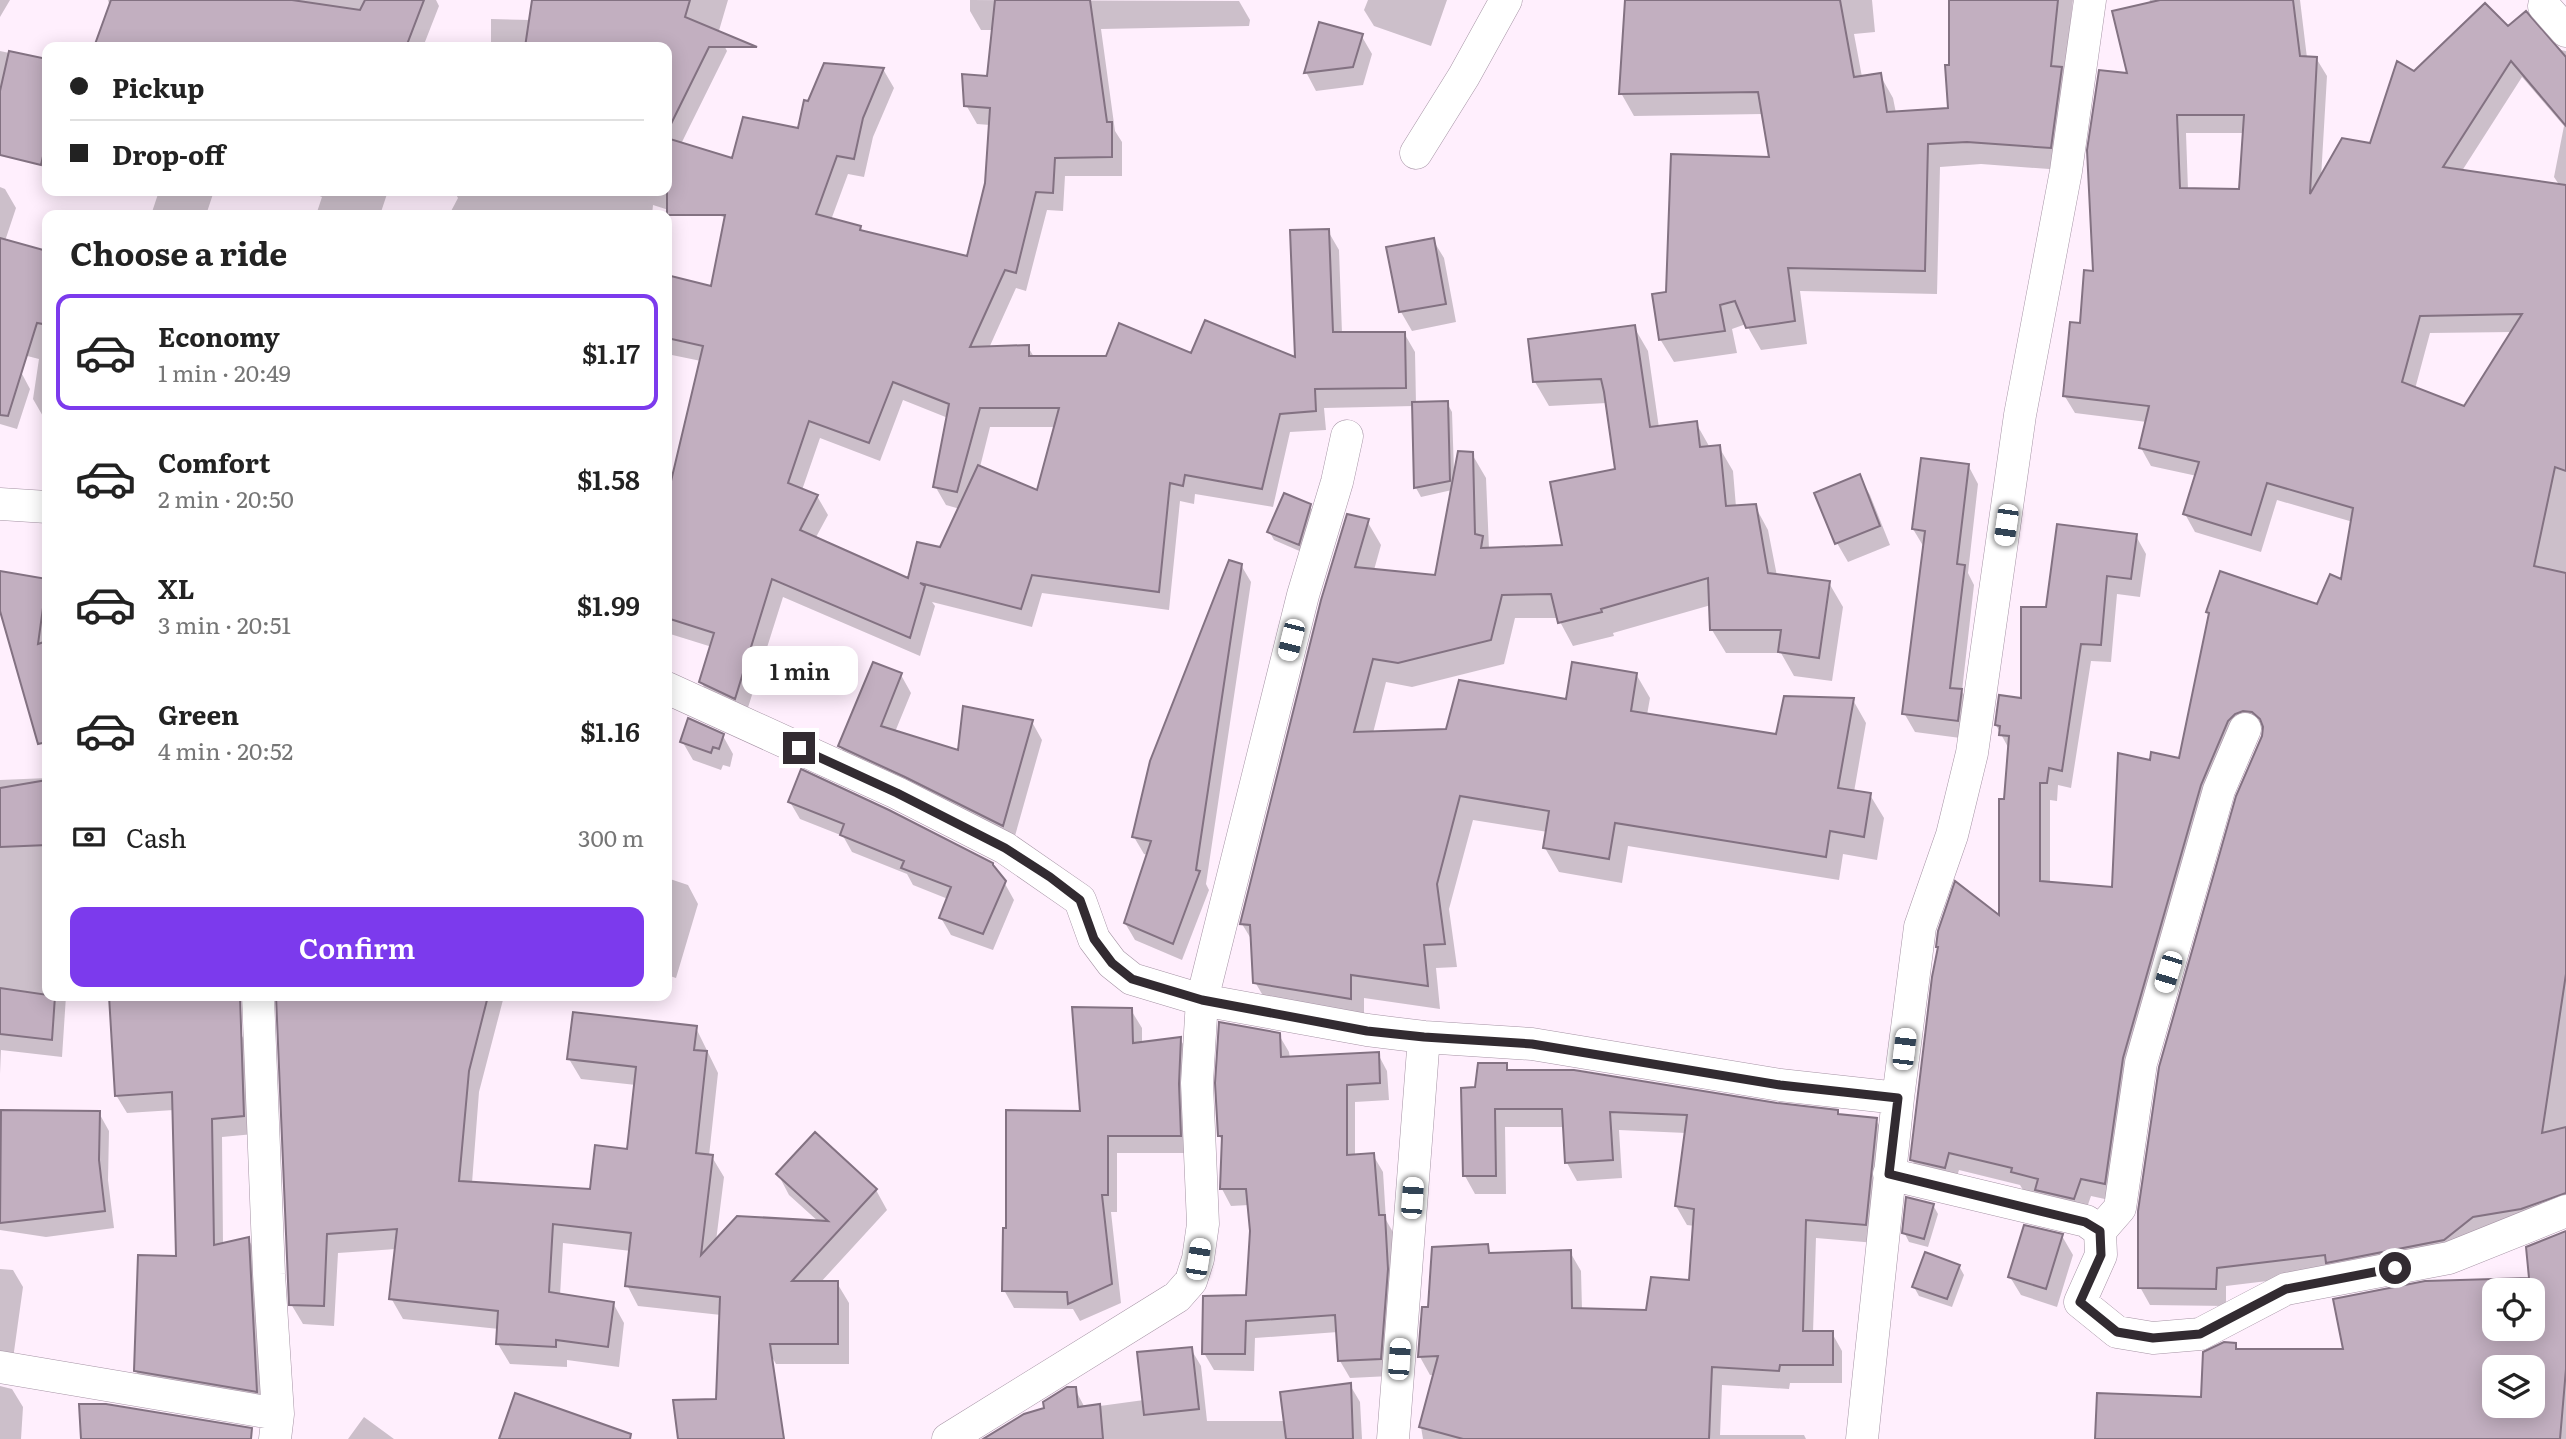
<!DOCTYPE html>
<meta charset="utf-8">
<style>
body{margin:0;font-family:Literata,serif;background:#f2f2f2;color:#222;height:100vh;display:flex;flex-direction:column;font-size:26px;white-space:nowrap}
*{box-sizing:border-box;margin:0}
p{font-size:23px;color:#767676}
.icon{flex:none;width:38px;height:38px;fill:none;stroke:currentColor;stroke-width:2;stroke-linecap:round;stroke-linejoin:round}
.map{position:relative;flex:1;overflow:hidden}
.drawer{position:absolute;left:42px;top:210px;width:630px;height:791px;display:flex;flex-direction:column;background:#fff;border-radius:14px;box-shadow:0 4px 18px #0003}
.drawer>*{flex:none}
.hud{position:absolute;left:42px;top:42px;width:630px;height:154px;border-radius:14px;box-shadow:0 4px 18px #0003;display:grid;align-content:center;height:154px;padding:0 28px;background:#fff}
.controls{position:absolute;left:2482px;top:1278px;display:grid;gap:14px}
.controls a{display:grid;place-items:center;width:63px;height:63px;border-radius:14px;background:#fff;box-shadow:0 4px 18px #0003;font-size:35px}
.end{position:absolute;width:32px;height:32px;margin:-16px;border:9px solid #322b31;background:#fff;box-shadow:0 0 0 4px #fff}
.from{border-radius:50%}
.bubble{position:absolute;height:49px;border-radius:14px;background:#fff;box-shadow:0 4px 18px #0003;font-size:23px;font-weight:600;line-height:49px;text-align:center}
.car{position:absolute;width:21px;height:42px;margin:-21px -10px;border-radius:9px;box-shadow:0 0 5px 2px #0007;background:linear-gradient(#fff 24%,#345 0 40%,#fff 0 76%,#345 0 86%,#fff 0)}
.hud b{display:flex;align-items:center;gap:24px;height:66px;font-size:26px}
.hud b+b{border-top:2px solid #e0e0e0}
.hud i{width:18px;height:18px;background:#222}
ul{padding:0;list-style:none}
li{display:flex;align-items:center;gap:21px;height:116px;margin:0 14px 10px;padding:0 14px;border:4px solid transparent;border-radius:14px}
li div{flex:1}
li b{display:block;font-size:26px}
li em{font-style:normal;font-weight:600}
li.active{border-color:#7c3aed}
li>.icon{width:63px;height:63px;stroke-width:1.5}
h2{padding:0 28px;font-size:32px;line-height:84px}
.pay{display:flex;align-items:center;gap:18px;height:77px;padding:0 28px;font-size:26px}
.pay p{margin-inline-start:auto}
.primary-button{display:flex;gap:14px;margin-top:auto;padding:14px 28px}
.primary-button a{flex:1;height:80px;border-radius:14px;background:#7c3aed;color:#fff;font-size:28px;font-weight:600;line-height:80px;text-align:center}
.map>svg:first-child{display:block}
.shadow{fill:#0003;fill-rule:evenodd}
.building{fill:#c2afc0;stroke:#837282;stroke-width:2;fill-rule:evenodd}
.lines{fill:none;stroke-linecap:round;stroke-linejoin:round}
.minor-casing{stroke:#a593a4;stroke-width:33}
.minor{stroke:#fff;stroke-width:32}
.route{stroke:#322b31;stroke-width:9}
</style>
<div class="map">
<svg width="2566" height="1439" viewBox="0 0 2566 1439">
<rect width="100%" height="100%" fill="#ffeffd"/>
<path class="shadow" d="M0,0h10l-10,17z
M108,0h328l3,6 -16,41h-151l-56,-28 -10,28h-22l-66,-10z
M534,0h194l-10,34 9,17 -46,93 52,17 66,-31 84,-61 11,19 -21,49 -9,40 -16,-3 -17,46 29,8 3,5 105,25 19,-75 3,-58 -13,-1 -11,-19 22,-27 5,-48h-12l-11,-19v-11l269,1 11,19 -1,6 -148,3 14,102 7,11v34h-57l-2,35 -16,-1 -21,81 -10,-3 -27,60 39,-1 6,10 157,-2 106,5 31,-129 11,19 3,83h62l11,19 1,52 31,-1 5,9 2,60 18,-18 14,24 3,71 75,-3 53,-76 -10,-67 -58,3 -14,-24 99,-55 14,24 11,77 37,-5 13,23 10,1 14,24 3,36 19,-1 13,24 9,46 52,7 14,24 -11,74 -38,-5 -13,-23h-55l-14,-23 -1,-25 -98,28 1,3 -41,10 -15,-28h-43l-11,46 -92,23 -26,-5 -13,51 74,-2 120,-30 69,-27 14,24 -3,17 130,21 76,-36 13,23 -12,69 16,3 14,23 -7,42 -34,-6 -4,26 -211,-34 -6,37 -63,-11 -14,-24 3,-16 -75,-12 -24,89 8,58 -21,1 4,41 -76,-11v25l-95,-17 -14,-24 -2,-40 -11,-18 125,-403 14,24 -7,25 63,7 15,-87 -31,7 -5,-9 -2,-82 -90,2 2,22 -36,2 -17,75 -78,-13 -1,10 -14,-3 -11,109 -127,-17 -10,34 -100,-25 3,4 -15,50 -137,-59 -38,120 -33,-16 -11,-19 11,-35 -45,-14v-151l5,2 29,-123 -34,-7v-77l45,11 14,-70 -44,-17 -4,12 -25,-8 -1,10h-203l9,-17 -4,-7h213v-144h-176v-28l40,1zM903,400l45,18 -13,68 11,19 14,4 -19,40 -32,31 -94,-41 13,-24 -11,-19 -15,-6 18,-52 60,23zM990,427h65l-17,65 -58,-25z
M1368,0h79l-16,46 -57,-20 -10,-16z
M1627,0h245l3,32 -21,2 8,43 18,-2 13,23 3,15 54,-4 1,-109h122l-8,75 -2,95 -82,-6 -41,3 -3,127 -137,-3 7,53 -46,6 -15,-26 -14,5 5,24 -63,9 -14,-23 8,-45 103,-135 -8,-45 -129,2 -13,-23z
M2150,0h150l7,58h9l11,18 -6,102 50,-33 44,-72 107,-30 44,8v144l-12,-18 10,-51 -42,-49 -62,97 106,61v978l-232,60 -108,13v20l-76,-1 -10,-18 124,-557 -11,-2 -139,473 -23,-5 -7,20 -61,-26 -3,-5 -61,-15 -5,15 -32,-7 -10,-18 89,-242 8,-169 -13,-24 27,-25 25,-91 88,-73 10,18 -6,43 -23,-3 -6,68 -20,-1 -20,127 -13,-3 -1,16 -7,-1v83l63,6 38,-127 30,-2 29,-144 -2,-4 110,-6 24,-25 11,-59 -76,-22 -16,52 -66,-20 -10,-18 12,-38 -46,-10 -10,-18 6,-26 -72,-9 -11,-18 31,-122 34,-198zM2186,133h58l-3,58 -53,-1zM2513,332l-48,76 -50,-19 15,-56z
M1361,35l11,19 -9,31 -47,6 -10,-19z
M0,51l47,10v91l-47,-13z
M0,187l5,2 11,19 -11,33 42,12v165h-3l-11,-19 6,-40 -39,-10z
M159,191h55l-8,24h-55z
M308,191h80l-8,24h-64l6,-18z
M1433,240l11,18 12,64 -44,9 -11,-19 -12,-64z
M0,371l21,1 9,17 -13,40 -17,-5z
M1968,465l10,19 -10,89 6,12 -12,106 10,19 -4,29 -53,-7 -11,-19 21,-164 -12,-20z
M1859,476l11,19 20,50 -42,17 -11,-19z
M1310,506l5,9 -11,38 -30,-13 -5,-9z
M1241,565l10,17 -45,302 3,6 -27,70 -47,-20 -10,-17 24,-68 -5,-1 -10,-17z
M0,573l47,7v102l-20,-1 -27,-76z
M901,675l10,18 -16,39 65,20 72,-30 10,18 -29,103 -162,-79 -11,-18z
M723,736l10,18 -3,13 -7,-2 -2,5 -28,-10 -11,-19z
M47,778v218h19l-4,61 -61,-7 -1,24v-294z
M790,802l214,80 10,18 -21,50 -42,-15 -10,-17 7,-19 -35,-14 -6,-11 -55,-22 -9,-16 -43,-17z
M667,878l21,7 10,19 -22,74 -9,-3z
M111,996h120l7,57 4,-17 8,14 4,84 -32,3 1,108 25,-6 11,18 7,152 -120,-20 -10,-18 41,-114 -3,-147 -47,3 -11,-18z
M261,996h243l-25,96 -7,91 120,8 37,-40 7,-66 -55,-6 -12,-20 127,-31 22,45 -9,83 3,1 12,20 -8,64 104,-18 -31,-28 -11,-21 98,16 11,20 -67,73h17l12,20v61h-73l-12,-21 10,96h-94l38,-38 3,-86 -83,-9 -11,-21 4,-34 -68,-8 -3,53 53,7 11,20 -5,44 -52,-7v7l-57,-3 -12,-20 1,-15 -96,-10 -12,-21 5,-49 -58,4 -4,73 -31,-2 -12,-20 -13,-305z
M1131,1010l11,18v16l38,-5 11,18 -1,96h-73v59h-6l10,91 -41,18 -7,-12 -59,-1 -10,-18z
M1279,1035l10,17 1,7 88,-5 9,17 2,29 -34,2v54l18,-1 10,17 3,48 8,14 -4,142 -40,2 -10,-17 -2,-29 -83,6 -1,33 -40,-1 -10,-17 43,-57 4,-65 -2,-26 -18,1 -9,-17 1,-47 -4,-7z
M1506,1065l3,6 328,41 3,4 36,4 11,19 -11,104 -60,-5 -3,95h19l10,18v32h-52l-1,6 -67,-4 -2,50h84l2,4h-383l-2,-12 14,-52h-5l-10,-18 10,-48 57,-63 5,9 78,-3 11,19 1,39 66,2 42,-30 5,-56 -8,-1 -11,-19 10,-73 -67,-3 3,48 -45,3 -10,-18 -2,-36h-60l1,67h-31l-10,-18 11,-88z
M0,1112l99,1 10,18 -1,49 6,48 -68,9 -46,-7z
M1933,1205l5,9 -10,33 -19,-5 -5,-10z
M2566,1233v206h-469l106,-40 32,-55 4,7h106l-10,-51 196,-21zM2494,1290h38v38h-38zM2494,1367h38v38h-38z
M2062,1236l11,19 -16,52 -36,-12 -11,-18z
M1959,1266l5,9 -12,32 -33,-11 -5,-9z
M0,1269l13,1 10,17 -11,79 -12,3z
M1191,1349l10,17 6,55h78l65,-36 10,17 2,37h-370l54,-30 29,-20 10,19 59,-8z
M0,1386l12,3 11,18 -2,32h-21z
M364,1417l30,22h-46z"/>
<path class="building" d="M111,0h181l68,10 5,-10h59l-18,47h-312z
M532,0h158l-5,17 72,30h-48l-42,85v-85h-142z
M995,0h95l17,122h5v35l-57,1 -2,35 -17,-1 -20,81 -11,-3 -35,77 59,-2v11h77l13,-33 72,30 14,-33 90,37 -5,-127 39,-1 4,103h72l1,56 -91,1 1,22 -36,3 -18,75 -77,-14 -2,11 -13,-3 -11,109 -127,-17 -11,34 -101,-26 5,3 -15,52 -138,-59 -37,120 -36,-17 15,-49 -47,-15v-120l36,-152 -36,-8v-63l44,11 14,-71h-58v-77l65,20 11,-41 55,11 6,-28 4,1 16,-38 60,5 -21,50 -9,41 -17,-3 -21,58 45,12 -1,4 107,26 18,-73 5,-75 -26,-2 -2,-32 25,2zM893,382l56,22 -16,83 24,5 23,-84h79l-22,82 -59,-25 -38,82 -23,-5 -9,36 -108,-48 18,-35 -30,-12 21,-62 60,22z
M1625,0h215l14,77 27,-4 6,39 61,-4 -3,-43h4v-65h109l-7,66 11,1 -11,81 -84,-6 -39,2 -3,127 -137,-3 7,53 -49,7 -11,-27 -15,4 5,26 -66,9 -7,-46 14,-2 5,-138 98,3 -11,-65 -139,2z
M2160,0h133l7,56 17,1 -7,137 32,-56 28,5 27,-82 17,10 71,-68 23,23 18,-15 40,46v69l-55,-65 -68,106 123,18v286l-11,-4 -21,99 32,7v401l-24,159 24,-6v66l-45,16 -48,8 -29,23 -118,23 -1,-8 -108,13 -1,21 -78,-1v-77l21,-144 77,-271 26,-60 1,-9 -3,-8 -8,-7 -9,-1 -8,3 -7,7 -27,64 -78,273 -18,126 -24,-5 -7,20 -39,-9 3,-11 -27,-7 1,-4 -63,-15 -4,15 -35,-8 22,-183 6,-30h-2l2,-16 17,-50 44,34v-116h5l5,-63 -10,-1 1,-9 -5,-1 4,-30 22,3v-91h25l11,-83 80,10 -6,45 -24,-3 -6,69 -20,-1 -19,127 -13,-3 -2,15h-7v98l72,6 6,-134 32,7 1,-8 28,6 30,-145 -3,-1 14,-41 97,33 13,-30 11,5 12,-71 -86,-25 -16,52 -68,-21 16,-52 -60,-14 10,-42 -86,-10 7,-74 10,1 4,-53 9,1 -6,-121 12,-80 28,3 -15,-62zM2177,115h67l-5,74 -59,-1zM2522,314l-58,92 -62,-24 18,-66z
M1319,22l44,12 -10,33 -49,6z
M9,51l38,8v80l-6,26 -41,-10v-64z
M0,238l47,13v56l-4,17 -6,-1 -29,93 -8,-1z
M1434,238l12,66 -47,8 -13,-65z
M1635,325l15,102 47,-6 3,26 20,-2 6,61 30,-2 12,69 62,8 -11,77 -41,-6 3,-22h-71l-2,-52 -107,31 1,3 -44,11 -7,-29 -49,1 -11,45 -93,23 -25,-4 -19,73 92,-3 13,-49 107,19 6,-37 65,11 -6,38 145,23 8,-38 70,2 -16,90 33,5 -7,44 -34,-6 -4,26 -211,-34 -6,36 -66,-11 6,-37 -89,-15 -23,88 8,60 -21,1 4,41 -77,-11v24l-98,-16 -3,-58 -10,-1 81,-324 26,-86 22,5 -14,48 80,8 23,-124 15,1 2,82 8,2 -2,12 81,-3 -12,-63 65,-13 -11,-77 -3,-13 -68,3 -5,-43z
M1448,401l2,80 -36,7 -2,-86z
M1921,458l48,6 -12,100 8,1 -15,123 12,1 -4,32 -56,-7 23,-183 -13,-2z
M1860,474l20,52 -45,18 -21,-51z
M1284,493l27,11 -12,41 -32,-13z
M1229,560l13,4 -46,306 4,1 -27,73 -49,-21 27,-82 -19,-4 18,-76z
M0,571l47,8 -9,65 9,-3v101l-9,2 -38,-133z
M873,662l29,11 -21,53 77,24 5,-44 70,14 -30,106 -98,-49 -67,-31z
M688,718l36,16 -5,15 -6,-2 -2,6 -31,-11z
M801,769l88,41 104,53v2l13,16 -23,53 -44,-16 12,-31 -50,-19 3,-7 -64,-26 4,-11 -56,-22z
M47,780v65l-47,2v-59z
M0,988l55,8 -3,44 -52,-6z
M109,996h131l4,120 -32,3 2,126 35,-8 8,155 -123,-21 4,-116 38,1 -4,-164 -57,4z
M276,996h212l-19,75 -10,110 131,8 5,-44 32,4 9,-82 -69,-8 6,-47 124,14 -3,24 13,1 -11,102 17,2 -12,100 36,-39 91,5 -52,-47 39,-42 62,57 -85,92h46v63h-68l14,95h-106l-5,-39 43,-1 4,-102 -95,-11 6,-53 -78,-9 -4,68 65,10 -6,45 -52,-7v7l-60,-3 2,-33 -109,-12 8,-70 -70,5 -3,72 -35,-1z
M1072,1007l60,1 1,35 48,-6 -2,47 2,52h-73v59h-6l10,89 -44,20 -1,-12 -65,-1 1,-63h3v-118l74,1z
M1219,1022l61,11 1,24 98,-5 1,31 -33,2v70l27,-2 5,62h6l3,54 -7,90 -43,2 -3,-46 -89,6 -1,33h-43l1,-58 43,-1 4,-64 -4,-42h-26l2,-53h-4l-3,-53z
M1478,1063h29v7h67l203,33 61,7v4l39,4 -11,107 -60,-5 -3,111h30v34h-53l-1,6 -67,-4 -3,72h-246l-44,-12 19,-71 -20,1 4,-50h6l4,-60 56,-3 1,9 82,-3 1,58 74,2 5,-33 38,3 5,-71 -19,-3 12,-91 -77,-3 3,48 -48,3 -3,-54h-67l1,67h-33l-2,-88 14,-1z
M1,1110l99,1 -1,49 6,51 -105,12z
M1906,1197l28,7 -10,35 -22,-6z
M2024,1225l39,9 -17,55 -38,-12z
M2566,1231v138l-6,70h-465l2,-46 104,4 2,-45 21,-10 12,1v6h107l-10,-50 92,-18 104,-3 -3,-31zM2494,1290h38v38h-38zM2494,1367h38v38h-38z
M1925,1252l35,13 -13,34 -35,-12z
M1192,1347l7,62 -55,6 -7,-63z
M1351,1383l2,56h-67l-6,-47z
M1067,1387h9l2,20 22,-3 3,35h-120l41,-25 20,-6 -1,-6z
M515,1393l116,41 -1,5h-131z
M79,1404h27l146,24 -1,11h-170z"/>
<g class="lines">
<defs>
<path id="minor" d="M2544,6l22,25
M1416,153l48,-77 42,-76
M0,504l47,3
M667,688l230,105 108,55 75,52 14,39 18,24 20,16 70,21 165,30 57,7 108,7 248,41 118,13
M258,996l11,278 9,140 -3,25
M1889,1174l197,47 14,10 1,24 -21,47 37,30 36,6 47,-4 86,-45 163,-31 117,-47
M2100,1231l20,-23 21,-145 78,-273 26,-61
M0,1367l278,47
M948,1439l229,-142 14,-16 7,-22 5,-35 -6,-141 5,-83 101,-405 34,-113 10,-46
M1393,1439l31,-402
M1862,1439l36,-341 22,-171 32,-92 20,-82 48,-338 46,-244 24,-171"/>
</defs>
<use href="#minor" class="minor-casing"/>
<use href="#minor" class="minor"/>
</g>
<g class="lines">
<path class="route" d="M799,748l98,45 108,55 45,29 30,23 14,39 18,24 20,16 70,21 165,31 57,6 108,7 248,41 118,13 -9,76 196,48 15,9 1,24 -21,47 37,30 36,6 47,-4 86,-45 109,-21"/>
</g>
</svg>
<div class="controls">
<a><svg class="icon" aria-label="locate" viewBox="0 0 24 24"><circle cx="12" cy="12" r="6"/><path d="M12 2v4M12 18v4M2 12h4M18 12h4"/></svg></a>
<a><svg class="icon" aria-label="layers" viewBox="0 0 24 24"><path d="M12 4l9 5-9 5-9-5zM3 14l9 5 9-5"/></svg></a>
</div>
<i class="end from" style="left:2395px;top:1268px"></i>
<i class="end" style="left:799px;top:748px"></i>
<div class="bubble" style="left:742px;top:646px;width:116px">1 min</div>
<i class="car" style="left:2006px;top:525px;rotate:188deg"></i>
<i class="car" style="left:1291px;top:640px;rotate:194deg"></i>
<i class="car" style="left:2168px;top:972px;rotate:197deg"></i>
<i class="car" style="left:1904px;top:1049px;rotate:7deg"></i>
<i class="car" style="left:1412px;top:1198px;rotate:4deg"></i>
<i class="car" style="left:1198px;top:1259px;rotate:9deg"></i>
<i class="car" style="left:1399px;top:1359px;rotate:4deg"></i>
<div class="hud">
<b><i class="from"></i>Pickup</b>
<b><i></i>Drop-off</b>
</div>
<section class="drawer">
<h2>Choose a ride</h2>
<ul>
<li class="active"><svg class="icon" aria-label="car" viewBox="0 0 24 24"><path d="M5 17H2v-5l4-1 3-4h7l3 4 3 1v5h-3M9 17h6M6 11h13"/><circle cx="7" cy="17" r="2"/><circle cx="17" cy="17" r="2"/></svg><div><b>Economy</b><p>1 min · 20:49</p></div><em>$1.17</em></li>
<li><svg class="icon" aria-label="car" viewBox="0 0 24 24"><path d="M5 17H2v-5l4-1 3-4h7l3 4 3 1v5h-3M9 17h6M6 11h13"/><circle cx="7" cy="17" r="2"/><circle cx="17" cy="17" r="2"/></svg><div><b>Comfort</b><p>2 min · 20:50</p></div><em>$1.58</em></li>
<li><svg class="icon" aria-label="car" viewBox="0 0 24 24"><path d="M5 17H2v-5l4-1 3-4h7l3 4 3 1v5h-3M9 17h6M6 11h13"/><circle cx="7" cy="17" r="2"/><circle cx="17" cy="17" r="2"/></svg><div><b>XL</b><p>3 min · 20:51</p></div><em>$1.99</em></li>
<li><svg class="icon" aria-label="car" viewBox="0 0 24 24"><path d="M5 17H2v-5l4-1 3-4h7l3 4 3 1v5h-3M9 17h6M6 11h13"/><circle cx="7" cy="17" r="2"/><circle cx="17" cy="17" r="2"/></svg><div><b>Green</b><p>4 min · 20:52</p></div><em>$1.16</em></li>
</ul>
<div class="pay"><svg class="icon" aria-label="cash" viewBox="0 0 24 24"><path d="M3 7h18v10H3z"/><circle cx="12" cy="12" r="2"/></svg>Cash<p>300 m</p></div>
<div class="primary-button"><a>Confirm</a></div>
</section>
</div>
